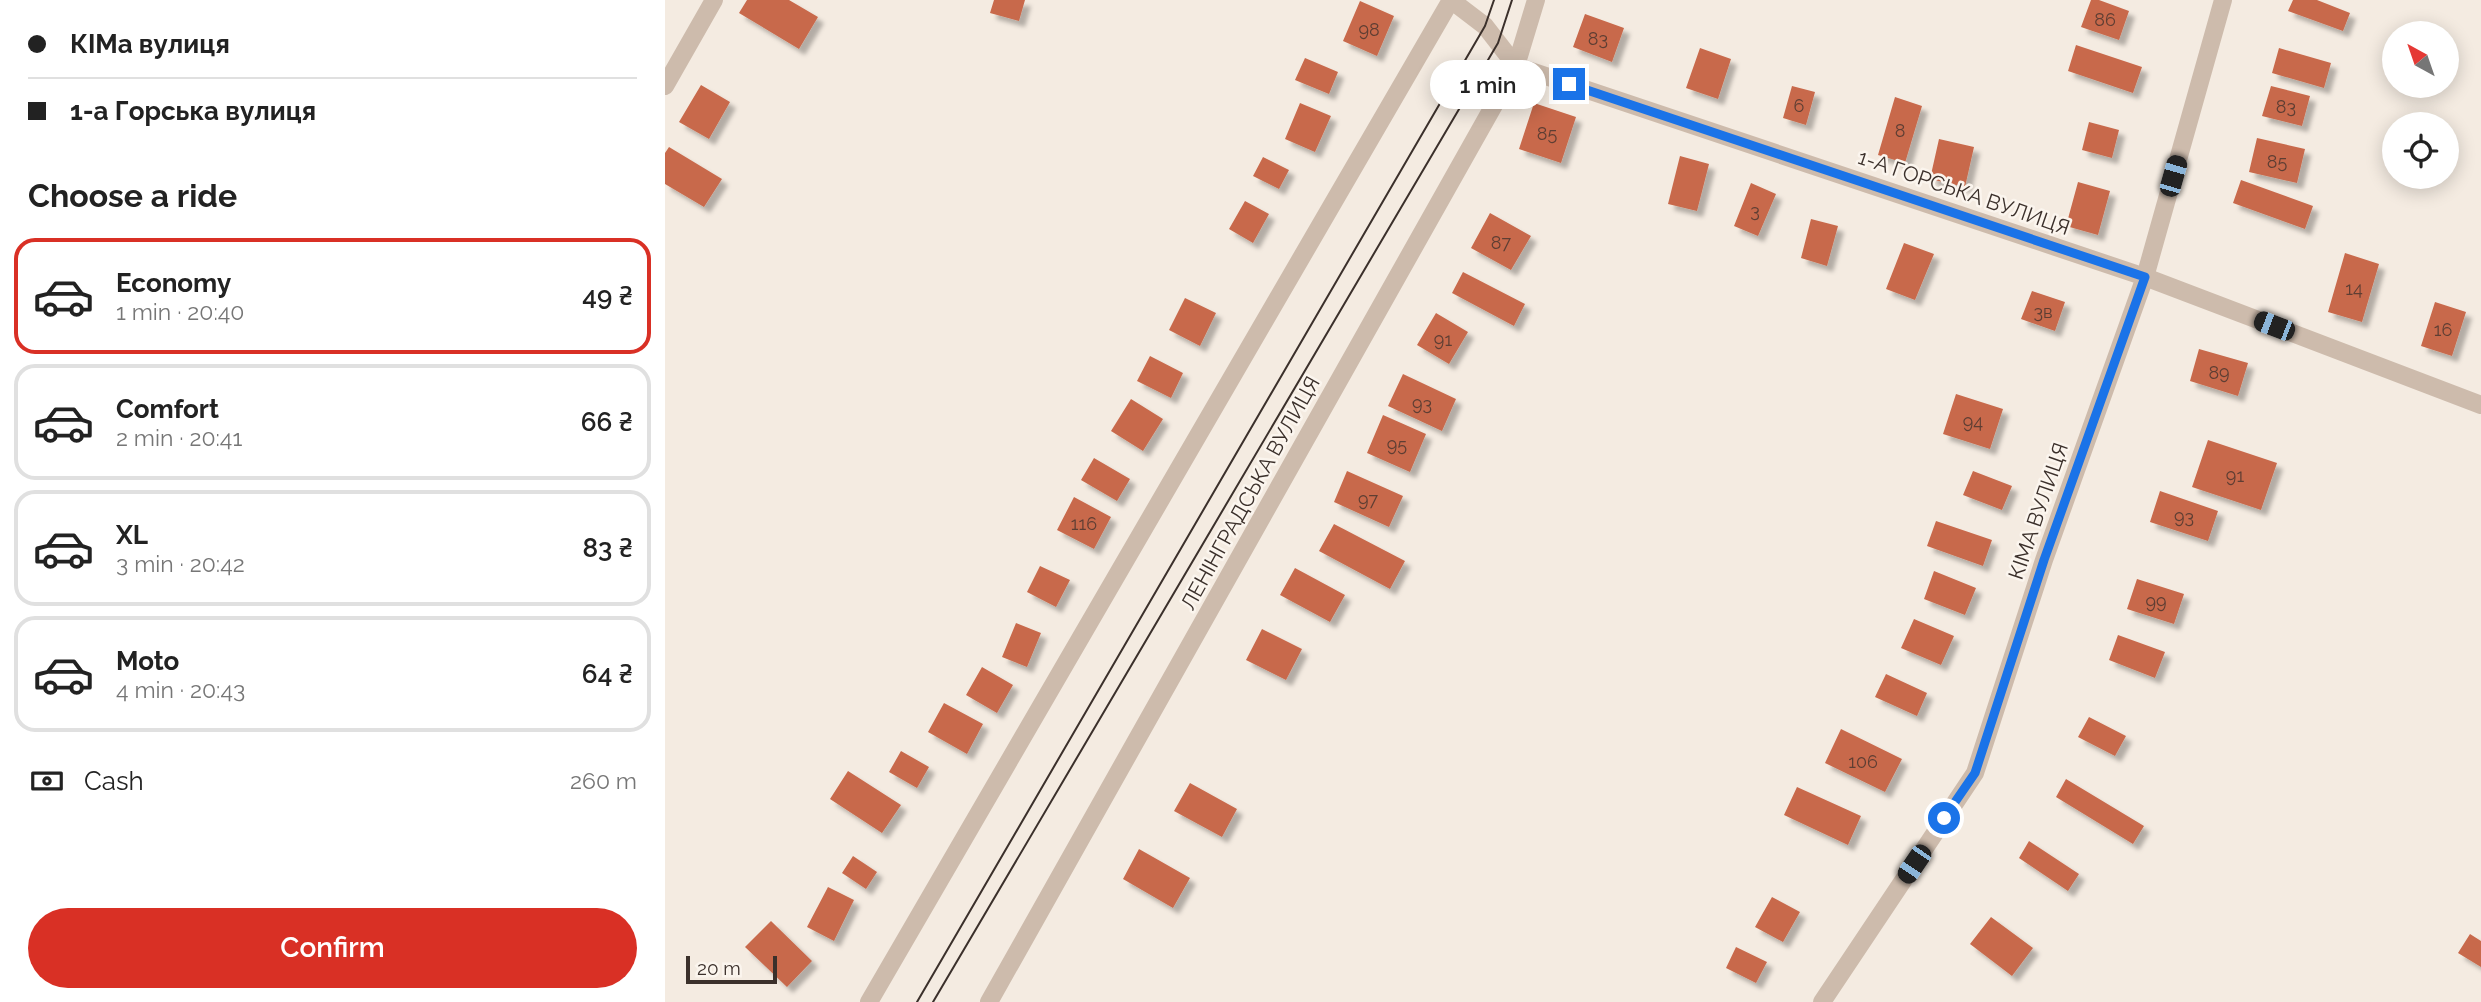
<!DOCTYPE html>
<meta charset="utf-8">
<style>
body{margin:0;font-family:Raleway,sans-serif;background:#f2f2f2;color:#222;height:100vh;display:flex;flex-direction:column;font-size:26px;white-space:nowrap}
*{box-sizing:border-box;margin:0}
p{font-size:23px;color:#767676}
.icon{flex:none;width:38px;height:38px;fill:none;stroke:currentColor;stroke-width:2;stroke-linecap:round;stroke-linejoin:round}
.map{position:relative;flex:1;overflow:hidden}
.drawer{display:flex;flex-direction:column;background:#fff;width:665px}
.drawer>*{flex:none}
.top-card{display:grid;align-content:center;height:154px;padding:0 28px;background:#fff}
.needle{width:46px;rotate:320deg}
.controls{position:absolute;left:1717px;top:21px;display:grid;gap:14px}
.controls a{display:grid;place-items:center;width:77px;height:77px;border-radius:50%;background:#fff;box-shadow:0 4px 18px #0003;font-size:35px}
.scale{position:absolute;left:21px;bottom:18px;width:91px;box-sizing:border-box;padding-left:7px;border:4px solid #3b302b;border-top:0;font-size:19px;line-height:24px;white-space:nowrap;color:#3b302b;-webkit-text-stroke:5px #fbf5ee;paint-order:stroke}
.end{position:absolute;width:32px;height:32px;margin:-16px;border:9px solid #1a73e8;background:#fff;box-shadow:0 0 0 4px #fff}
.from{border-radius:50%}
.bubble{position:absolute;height:49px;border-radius:24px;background:#fff;box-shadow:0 4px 18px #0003;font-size:23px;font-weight:600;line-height:49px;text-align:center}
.car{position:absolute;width:21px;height:42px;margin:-21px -10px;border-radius:9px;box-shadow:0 0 5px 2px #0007;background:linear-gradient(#222 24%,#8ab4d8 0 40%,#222 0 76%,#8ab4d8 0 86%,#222 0)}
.top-card b{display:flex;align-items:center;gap:24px;height:66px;font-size:26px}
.top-card b+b{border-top:2px solid #e0e0e0}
.top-card i{width:18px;height:18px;background:#222}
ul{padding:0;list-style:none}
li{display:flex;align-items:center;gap:21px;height:116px;margin:0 14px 10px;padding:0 14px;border:4px solid #e0e0e0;border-radius:21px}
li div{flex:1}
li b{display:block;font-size:26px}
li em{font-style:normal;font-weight:600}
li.current{border-color:#d93025}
li>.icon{width:63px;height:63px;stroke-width:1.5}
h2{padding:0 28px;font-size:32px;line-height:84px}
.pay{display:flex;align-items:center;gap:18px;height:77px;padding:0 28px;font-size:26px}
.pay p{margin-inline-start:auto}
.action{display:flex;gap:14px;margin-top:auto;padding:14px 28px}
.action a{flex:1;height:80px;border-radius:42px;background:#d93025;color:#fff;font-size:28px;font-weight:600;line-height:80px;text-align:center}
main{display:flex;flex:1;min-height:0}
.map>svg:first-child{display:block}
.building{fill:#c8694b;filter:url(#shadow)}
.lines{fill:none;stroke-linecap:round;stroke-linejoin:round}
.minor{stroke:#cdbbac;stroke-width:18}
.tram{stroke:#3b302b;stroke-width:2}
.route{stroke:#1a73e8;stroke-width:9}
.labels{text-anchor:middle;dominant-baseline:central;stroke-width:5;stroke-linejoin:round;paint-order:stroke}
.number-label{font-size:18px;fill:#5e3e33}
.street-label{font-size:21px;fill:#3b302b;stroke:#fbf5ee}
</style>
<main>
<section class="drawer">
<div class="top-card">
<b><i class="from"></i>КІМа вулиця</b>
<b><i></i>1-а Горська вулиця</b>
</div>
<h2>Choose a ride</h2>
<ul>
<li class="current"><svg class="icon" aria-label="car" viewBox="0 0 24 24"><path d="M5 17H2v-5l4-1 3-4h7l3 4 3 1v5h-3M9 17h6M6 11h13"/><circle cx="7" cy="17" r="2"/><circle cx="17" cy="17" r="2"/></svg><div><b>Economy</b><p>1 min · 20:40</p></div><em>49 ₴</em></li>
<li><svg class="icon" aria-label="car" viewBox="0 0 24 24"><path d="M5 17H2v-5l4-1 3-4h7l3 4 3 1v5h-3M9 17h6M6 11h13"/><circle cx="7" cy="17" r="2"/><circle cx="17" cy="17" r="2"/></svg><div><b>Comfort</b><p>2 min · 20:41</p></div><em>66 ₴</em></li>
<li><svg class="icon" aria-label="car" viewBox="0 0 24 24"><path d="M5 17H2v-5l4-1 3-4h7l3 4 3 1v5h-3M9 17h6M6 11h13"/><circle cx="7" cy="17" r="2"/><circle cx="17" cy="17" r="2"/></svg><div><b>XL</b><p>3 min · 20:42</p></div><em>83 ₴</em></li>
<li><svg class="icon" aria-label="car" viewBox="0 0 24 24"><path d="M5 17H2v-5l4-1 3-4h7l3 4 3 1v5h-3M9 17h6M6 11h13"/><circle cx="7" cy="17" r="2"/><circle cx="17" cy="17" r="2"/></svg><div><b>Moto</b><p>4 min · 20:43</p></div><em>64 ₴</em></li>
</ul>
<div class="pay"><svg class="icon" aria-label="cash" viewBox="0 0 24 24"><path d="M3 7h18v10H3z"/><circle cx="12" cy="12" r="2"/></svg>Cash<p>260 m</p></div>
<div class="action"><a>Confirm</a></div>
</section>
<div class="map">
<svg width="1816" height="1002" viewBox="0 0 1816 1002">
<defs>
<filter id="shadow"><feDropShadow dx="6" dy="6" stdDeviation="2" flood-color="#0004"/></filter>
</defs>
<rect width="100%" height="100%" fill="#f4ebe1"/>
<path class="building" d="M82,0h42l29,17 -19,32 -60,-36z
M329,0h31l-6,21 -29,-8z
M1426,0h8l30,11 -10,29 -38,-13z
M1628,0h24l33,13 -7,18 -55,-20z
M695,1l34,15 -17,40 -34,-15z
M920,14l39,14 -12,34 -39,-15z
M1411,45l66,22 -9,26 -65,-22z
M1035,48l31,11 -13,40 -32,-11z
M1614,48l52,15 -7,25 -52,-15z
M640,58l33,14 -9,22 -34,-14z
M36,85l29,17 -21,37 -30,-17z
M1127,86l23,6 -9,33 -23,-7z
M1606,86l39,10 -8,30 -40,-10z
M1230,97l27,9 -17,57 -27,-8z
M635,103l31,13 -16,36 -30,-13z
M869,103l42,14 -15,46 -42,-14z
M1424,122l30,8 -7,28 -30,-8z
M1592,138l48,11 -8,34 -48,-11z
M1274,139l35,8 -9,40 -35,-8z
M4,147l53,32 -18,28 -39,-23v-31z
M1015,156l29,8 -12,47 -29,-7z
M598,157l26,13 -10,19 -26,-13z
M1576,180l72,26 -8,23 -72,-26z
M1413,182l32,9 -12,44 -32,-9z
M1086,183l25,11 -18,42 -24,-10z
M580,201l24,13 -16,29 -24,-14z
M825,213l41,23 -20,34 -40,-22z
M1146,219l27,7 -11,40 -26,-8z
M1239,243l30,11 -19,46 -29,-11z
M1680,253l34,11 -17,58 -34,-10z
M798,272l62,32 -11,22 -62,-33z
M1367,291l33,11 -10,29 -34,-12z
M520,298l31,15 -16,33 -31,-16z
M1770,302l31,10 -14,44 -31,-10z
M771,313l32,19 -19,32 -32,-19z
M1534,349l49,14 -10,33 -48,-15z
M485,356l33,17 -12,25 -34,-17z
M738,374l53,25 -14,32 -54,-25z
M1291,394l47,15 -13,40 -47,-15z
M466,399l32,20 -20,32 -32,-20z
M718,415l43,19 -16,38 -43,-19z
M1543,440l69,23 -16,47 -69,-23z
M429,458l36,21 -13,22 -36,-21z
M682,471l56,25 -14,31 -55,-25z
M1308,471l39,15 -10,24 -39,-15z
M1495,491l58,20 -10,30 -58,-19z
M409,497l37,20 -17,32 -37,-19z
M1271,521l56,19 -9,26 -56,-20z
M669,524l71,37 -15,28 -71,-38z
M375,566l30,14 -14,27 -29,-15z
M630,568l50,27 -15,27 -50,-27z
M1269,571l42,17 -11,27 -41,-16z
M1472,579l47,15 -10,30 -47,-15z
M1249,619l40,17 -13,29 -40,-17z
M351,623l25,10 -14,34 -25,-10z
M597,629l40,20 -16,31 -40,-20z
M1453,635l47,17 -10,26 -46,-18z
M317,667l31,18 -16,28 -31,-18z
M1221,674l41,19 -10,23 -42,-19z
M279,703l39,21 -16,30 -39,-22z
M1424,717l37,19 -11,20 -37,-19z
M1176,729l61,30 -17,33 -60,-29z
M236,751l28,16 -12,21 -28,-16z
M183,771l53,34 -19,28 -52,-34z
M1401,779l78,47 -11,18 -77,-47z
M525,783l47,26 -15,28 -48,-26z
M1132,787l64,29 -13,29 -64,-30z
M1364,841l50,33 -11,17 -49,-33z
M474,849l51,29 -17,30 -50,-29z
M188,856l24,16 -11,17 -24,-16z
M163,887l26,13 -20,41 -27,-14z
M1107,897l28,15 -17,30 -28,-15z
M1326,917l42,31 -21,28 -42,-32z
M106,921l41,40 -25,26 -42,-40z
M1805,934l11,7v26l-23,-14z
M1071,947l31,15 -11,21 -30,-15z"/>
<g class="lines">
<path class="minor" d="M786,0l34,26 31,40 629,211 336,128
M0,86l49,-86
M204,1002l582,-1002
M324,1002l527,-936 20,-66
M1157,1002l153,-229 69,-213 101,-283 78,-277"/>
<path class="tram" d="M252,1002l568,-976 9,-26
M268,1002l565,-959 14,-43"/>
</g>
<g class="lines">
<path class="route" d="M904,84l576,193 -101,283 -69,213 -31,45"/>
</g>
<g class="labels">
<g class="number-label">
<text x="1440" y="19">86</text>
<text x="704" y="29">98</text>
<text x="933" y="38">83</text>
<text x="1134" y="105">6</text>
<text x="1621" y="106">83</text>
<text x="1235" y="130">8</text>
<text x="882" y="133">85</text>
<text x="1612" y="161">85</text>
<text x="1090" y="210">3</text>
<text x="836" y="242">87</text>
<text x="1689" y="288">14</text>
<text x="1378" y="311">3в</text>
<text x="1778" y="329">16</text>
<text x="778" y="339">91</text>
<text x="1554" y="372">89</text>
<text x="757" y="403">93</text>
<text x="1308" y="421">94</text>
<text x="732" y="444">95</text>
<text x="1570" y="475">91</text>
<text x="703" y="499">97</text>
<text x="1519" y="516">93</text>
<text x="419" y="523">116</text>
<text x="1491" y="601">99</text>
<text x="1198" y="761">106</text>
</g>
<g class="street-label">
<text transform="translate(1299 192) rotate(19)">1-А ГОРСЬКА ВУЛИЦЯ</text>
<text transform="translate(585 493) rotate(-61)">ЛЕНІНГРАДСЬКА ВУЛИЦЯ</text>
<text transform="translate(1373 511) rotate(-71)">КІМА ВУЛИЦЯ</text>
</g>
</g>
</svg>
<div class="controls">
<a><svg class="needle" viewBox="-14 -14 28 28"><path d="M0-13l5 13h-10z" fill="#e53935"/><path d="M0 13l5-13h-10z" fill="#767676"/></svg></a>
<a><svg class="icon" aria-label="locate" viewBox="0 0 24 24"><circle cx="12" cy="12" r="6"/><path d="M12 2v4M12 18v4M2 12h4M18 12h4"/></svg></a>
</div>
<div class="scale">20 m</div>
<i class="end from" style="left:1279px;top:818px"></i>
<i class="end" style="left:904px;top:84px"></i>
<div class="bubble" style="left:765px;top:60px;width:116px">1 min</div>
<i class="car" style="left:1508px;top:176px;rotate:16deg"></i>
<i class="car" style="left:1609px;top:326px;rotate:291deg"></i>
<i class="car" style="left:1249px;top:864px;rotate:214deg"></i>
</div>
</main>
